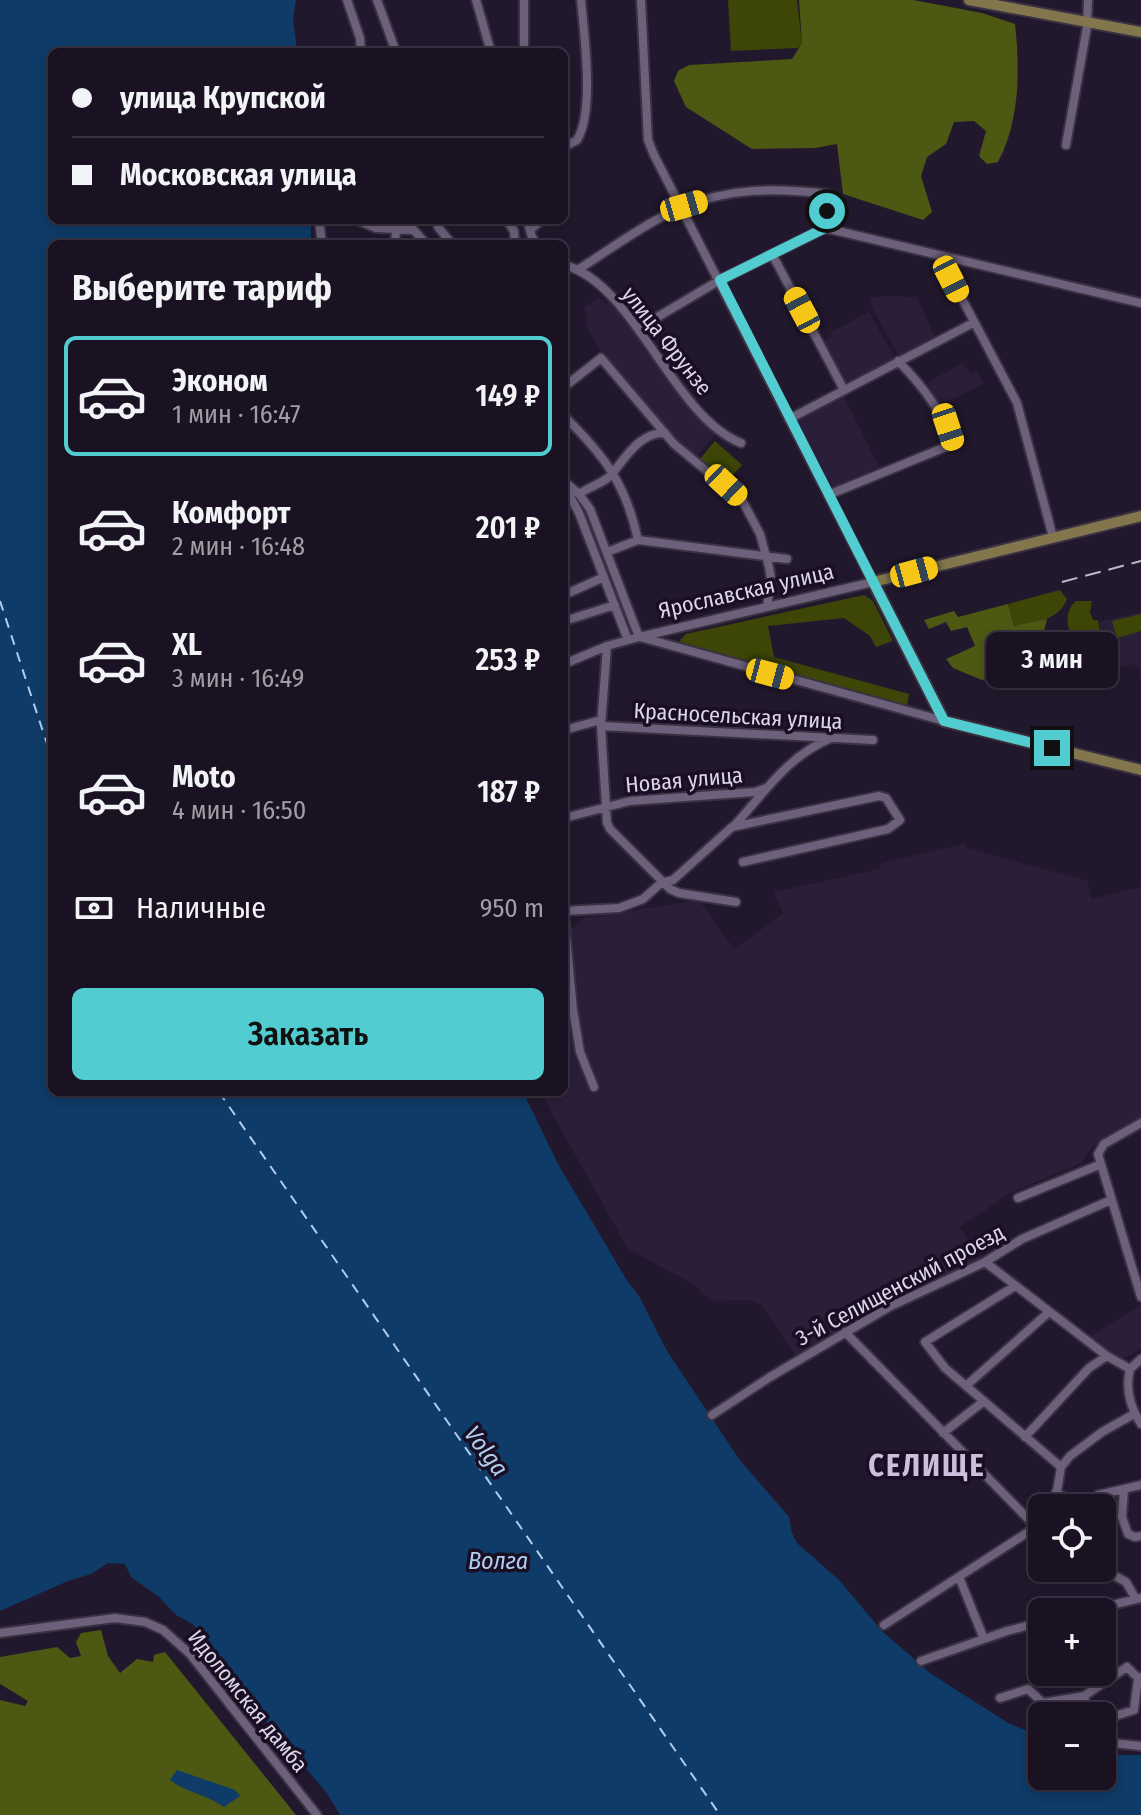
<!DOCTYPE html>
<html lang="ru">
<meta charset="utf-8">
<style>
body{margin:0;font-family:"Fira Sans Condensed",sans-serif;background:#231b2a;color:#f1f3f6;height:100vh;display:flex;flex-direction:column;font-size:30px;white-space:nowrap}
*{box-sizing:border-box;margin:0}
p{font-size:26px;color:#9f9ea5}
.icon{flex:none;width:44px;height:44px;fill:none;stroke:currentColor;stroke-width:2;stroke-linecap:round;stroke-linejoin:round}
.map{position:relative;flex:1;overflow:hidden}
.panel{position:absolute;left:48px;top:240px;width:520px;height:856px;display:flex;flex-direction:column;background:#1a1222;border-radius:12px;box-shadow:0 4px 12px #0003,0 0 0 2px #383240}
.panel>*{flex:none}
.top-card{position:absolute;left:48px;top:48px;width:520px;height:176px;border-radius:12px;box-shadow:0 4px 12px #0003,0 0 0 2px #383240;display:grid;align-content:center;height:176px;padding:0 24px;background:#1a1222}
.controls{position:absolute;left:1028px;top:1494px;display:grid;gap:16px}
.controls a{display:grid;place-items:center;width:88px;height:88px;border-radius:12px;background:#1a1222;box-shadow:0 4px 12px #0003,0 0 0 2px #383240;font-size:40px}
.end{position:absolute;width:36px;height:36px;margin:-18px;border:10px solid #51ccd1;background:#111;box-shadow:0 0 0 4px #111}
.from{border-radius:50%}
.bubble{position:absolute;height:56px;border-radius:12px;background:#1a1222;box-shadow:0 4px 12px #0003,0 0 0 2px #383240;font-size:26px;font-weight:600;line-height:56px;text-align:center}
.car{position:absolute;width:24px;height:48px;margin:-24px -12px;border-radius:10px;box-shadow:0 0 6px 2px #0007;background:linear-gradient(#f5c518 24%,#345 0 40%,#f5c518 0 76%,#345 0 86%,#f5c518 0)}
.top-card b{display:flex;align-items:center;gap:28px;height:76px;font-size:30px}
.top-card b+b{border-top:2px solid #383240}
.top-card i{width:20px;height:20px;background:#f1f3f6}
ul{padding:0;list-style:none}
li{display:flex;align-items:center;gap:24px;height:120px;margin:0 16px 12px;padding:0 8px;border:4px solid transparent;border-radius:12px}
li div{flex:1}
li b{display:block;font-size:30px}
li em{font-style:normal;font-weight:600}
li.selected{border-color:#51ccd1}
li>.icon{width:72px;height:72px;stroke-width:1.5}
h2{padding:0 24px;font-size:36px;line-height:96px}
.pay{display:flex;align-items:center;gap:20px;height:88px;padding:0 24px;font-size:30px}
.pay p{margin-inline-start:auto}
.button{display:flex;gap:16px;margin-top:auto;padding:16px 24px}
.button a{flex:1;height:92px;border-radius:12px;background:#51ccd1;color:#111;font-size:32px;font-weight:600;line-height:92px;text-align:center}
.map>svg:first-child{display:block}
.built{fill:#2b1e39}
.green{fill:#3d4607}
.forest{fill:#4d5813}
.water{fill:#0e3b67}
.lines{fill:none;stroke-linecap:round;stroke-linejoin:round}
.ferry{stroke:#b0cdef;stroke-width:2;stroke-dasharray:10 8;stroke-linecap:butt}
.minor-casing{stroke:#393243;stroke-width:12}
.major-casing{stroke:#393243;stroke-width:14}
.minor{stroke:#6c607a;stroke-width:8}
.major{stroke:#83764c;stroke-width:10}
.rail{stroke:#bfb8c7;stroke-width:2;stroke-dasharray:16 8;stroke-linecap:butt}
.route{stroke:#51ccd1;stroke-width:10}
.labels{text-anchor:middle;dominant-baseline:central;stroke-width:7;stroke-linejoin:round;paint-order:stroke}
.street-label{font-size:22px;fill:#ddd7e5;stroke:#190e23}
.water-label{font-size:24px;font-style:italic;fill:#b0cdef;stroke:#190e23}
.district-label{font-size:30px;font-weight:bold;letter-spacing:2px;fill:#ccbfdc;stroke:#190e23}
</style>
<div class="map">
<svg width="1141" height="1815" viewBox="0 0 1141 1815">
<rect width="100%" height="100%" fill="#22182d"/>
<path class="built" d="M890,296l27,1 18,41 -36,18 -27,-48 -1,-11z
M599,297l7,7 3,-2 22,27 3,-1 5,7 -1,3 78,96 -20,22 -19,-15 -36,-39 -33,-40 -23,-38 3,-7 -4,-9z
M869,312l26,47 -49,26 -24,-42 10,-6 -2,-4z
M962,363l10,11 5,-3 7,13 -45,22 -11,-24z
M843,394l36,73 -49,21 -34,-69z
M1141,612v70l-3,-16 -8,-2 -22,8 -9,-50z
M965,844l1,4 122,33 3,18 50,-12v231l-49,29 -11,16 -71,30 -50,34 20,34 -182,97 -37,-54 -13,-4 -32,1 -14,-8 -7,-8 -67,-36 -88,-157h24v-158l21,-16 114,-18 35,49 49,-35 -9,-22 106,-23 1,-6z
M1141,1305v43l-19,12 -33,-23z"/>
<path class="green" d="M728,0h69l5,43 -4,5 -67,3z
M715,441l27,24 -16,18 -27,-23z
M1060,590l7,9c-8,22 -33,23 -53,27l-6,-22z
M864,595l9,6 20,40 -17,6 -6,-11 -26,-18 -76,8 6,31 135,37 -2,13 -226,-63 -1,-4 6,-6z
M1076,601h16l-2,11 3,8h5l5,29 -27,6c-5,-19 -16,-41 0,-54z
M1141,614v17l-24,7 -5,-17z"/>
<path class="forest" d="M799,0h114l69,13 33,11c5,45 5,97 -17,138l-11,2 -8,-8 7,-25 -12,-10 -20,1 -8,22 -19,13 -6,19 11,36 -9,8 -80,-26 -6,-50 -22,4 -63,1 -66,-42 -12,-26 4,-10 11,-6 103,-6 10,-16z
M1008,604l6,22 33,-7 -11,45 -54,16 -29,-12 -7,-9 29,-13 -8,-19 -16,4 -5,-9 -17,7 -5,-9 30,-9 4,6z
M101,1630l7,26 12,17 17,-14 16,3 1,-7 11,-3 131,163h-296v-115l25,6 3,-5 -28,-17v-27l57,-10 13,11 11,-2 -5,-14 5,-9z"/>
<path class="water" d="M0,0h296l-3,18 4,34h-245v168h259v24h-259v848h471l35,72 68,115 13,17 28,55 72,108 50,58 3,16 5,10 42,37 43,51 48,42 78,50 34,14v39h60v-21h39v60h-801l-14,-23 -120,-141 -12,-26 -18,-10 -17,-18 -28,-20 -6,-13 -17,-1 -17,11 -23,7 -68,30z
M177,1770l58,20 5,6 -16,11c-17,-13 -38,-14 -54,-27z"/>
<g class="lines">
<path class="ferry" d="M0,601l52,158
M219,1092l501,723"/>
<defs>
<path id="minor" d="M347,0l13,38 1,14
M377,0l19,52
M476,0l15,52
M524,0v52
M1066,145l21,-118 1,-27
M564,147l13,-7c18,-29 7,-106 4,-140
M319,220l3,24
M357,220l19,8 37,2
M405,220l21,24
M439,220l-1,7 14,17
M507,220l7,11 1,13
M527,220l5,17 5,7
M530,230l12,-10
M395,244l1,-14
M772,254l72,136
M940,257l77,146 36,134
M564,265c71,18 108,151 177,178
M579,269c30,-19 71,-49 102,-61 49,-21 96,-20 147,-14l-3,34
M639,328l81,-48 105,-52 316,75
M564,387l37,-29 73,86 68,56 18,34 9,33 2,12 -4,28
M564,416c40,39 62,68 74,124
M789,419l184,-96
M564,481l15,13 11,15 49,128
M564,485l15,28 49,127
M579,494c9,-7 26,-11 33,-20 13,-16 28,-42 53,-41
M828,495l125,-51c-10,-32 -31,-59 -55,-83
M607,552l31,-12 149,19
M564,595l40,-18
M564,621l51,-16
M640,637l304,84
M607,646l-6,80 6,97 3,6 60,60 9,4 57,9
M564,664l43,-18 32,-9 234,-55 -219,-427 -6,-15 -7,-140
M601,726l272,14
M564,730l37,-10
M564,818l66,-17 125,-9 11,-4
M734,826c30,-33 53,-69 95,-87
M564,911l55,-3 24,-9 18,-16 12,-3 59,-53 147,-31 7,2 14,22 -12,9 -145,33
M564,914l9,96 7,42 14,35
M1141,1123l-37,21 -6,10 43,143
M1018,1198l81,-33
M985,1262l122,94 23,13c-5,20 0,38 11,55
M1015,1286l-90,56 20,26 116,99
M845,1332l197,201
M1130,1369l11,-10
M967,1385l82,-73
M712,1415l58,-38 119,-70 96,-45 37,-23 89,-39
M943,1433l41,-32
M1025,1437l64,-69 18,-12
M1124,1490l-2,27 6,17 7,3 6,-1
M1056,1492l25,16
M1048,1508l9,-17 4,-24 9,-11 32,-24 32,-18
M1084,1508l14,-13 43,-10
M1101,1568l25,14 10,17
M959,1577l25,62
M1083,1612l58,-14
M884,1625l152,-98 6,-9
M0,1633l115,-15 30,4 18,8 27,24 127,161
M921,1661l86,-30 35,-9
M1084,1696l4,20
M1000,1698l28,-9 15,14 41,-7 43,-29 11,11 3,-1
M1102,1720l32,-10 4,-32
M1102,1742l39,4"/>
<path id="major" d="M969,0l172,32
M1141,516l-268,66 71,139 197,49"/>
</defs>
<use href="#minor" class="minor-casing"/>
<use href="#major" class="major-casing"/>
<use href="#minor" class="minor"/>
<use href="#major" class="major"/>
<path class="rail" d="M1062,582l79,-21"/>
</g>
<g class="lines">
<path class="route" d="M827,211l-2,17 -105,52 224,441 108,27"/>
</g>
<g class="labels">
<g class="street-label">
<text transform="translate(667 341) rotate(52)">улица Фрунзе</text>
<text transform="translate(746 591) rotate(-13)">Ярославская улица</text>
<text transform="translate(738 716) rotate(3)">Красносельская улица</text>
<text transform="translate(684 780) rotate(-5)">Новая улица</text>
<text transform="translate(900 1285) rotate(-28)">3-й Селищенский проезд</text>
<text transform="translate(248 1701) rotate(51)">Идоломская дамба</text>
</g>
<g class="water-label">
<text transform="translate(486 1451) rotate(53)">Volga</text>
<text x="498" y="1561">Волга</text>
</g>
<g class="district-label">
<text x="927" y="1466">СЕЛИЩЕ</text>
</g>
</g>
</svg>
<div class="controls">
<a><svg class="icon" aria-label="locate" viewBox="0 0 24 24"><circle cx="12" cy="12" r="6"/><path d="M12 2v4M12 18v4M2 12h4M18 12h4"/></svg></a>
<a>+</a>
<a>−</a>
</div>
<i class="end from" style="left:827px;top:211px"></i>
<i class="end" style="left:1052px;top:748px"></i>
<div class="bubble" style="left:986px;top:632px;width:132px">3 мин</div>
<i class="car" style="left:684px;top:206px;rotate:74deg"></i>
<i class="car" style="left:951px;top:279px;rotate:153deg"></i>
<i class="car" style="left:802px;top:310px;rotate:332deg"></i>
<i class="car" style="left:948px;top:427px;rotate:162deg"></i>
<i class="car" style="left:726px;top:485px;rotate:133deg"></i>
<i class="car" style="left:914px;top:572px;rotate:75deg"></i>
<i class="car" style="left:770px;top:674px;rotate:105deg"></i>
<div class="top-card">
<b><i class="from"></i>улица Крупской</b>
<b><i></i>Московская улица</b>
</div>
<section class="panel">
<h2>Выберите тариф</h2>
<ul>
<li class="selected"><svg class="icon" aria-label="car" viewBox="0 0 24 24"><path d="M5 17H2v-5l4-1 3-4h7l3 4 3 1v5h-3M9 17h6M6 11h13"/><circle cx="7" cy="17" r="2"/><circle cx="17" cy="17" r="2"/></svg><div><b>Эконом</b><p>1 мин · 16:47</p></div><em>149 ₽</em></li>
<li><svg class="icon" aria-label="car" viewBox="0 0 24 24"><path d="M5 17H2v-5l4-1 3-4h7l3 4 3 1v5h-3M9 17h6M6 11h13"/><circle cx="7" cy="17" r="2"/><circle cx="17" cy="17" r="2"/></svg><div><b>Комфорт</b><p>2 мин · 16:48</p></div><em>201 ₽</em></li>
<li><svg class="icon" aria-label="car" viewBox="0 0 24 24"><path d="M5 17H2v-5l4-1 3-4h7l3 4 3 1v5h-3M9 17h6M6 11h13"/><circle cx="7" cy="17" r="2"/><circle cx="17" cy="17" r="2"/></svg><div><b>XL</b><p>3 мин · 16:49</p></div><em>253 ₽</em></li>
<li><svg class="icon" aria-label="car" viewBox="0 0 24 24"><path d="M5 17H2v-5l4-1 3-4h7l3 4 3 1v5h-3M9 17h6M6 11h13"/><circle cx="7" cy="17" r="2"/><circle cx="17" cy="17" r="2"/></svg><div><b>Moto</b><p>4 мин · 16:50</p></div><em>187 ₽</em></li>
</ul>
<div class="pay"><svg class="icon" aria-label="cash" viewBox="0 0 24 24"><path d="M3 7h18v10H3z"/><circle cx="12" cy="12" r="2"/></svg>Наличные<p>950 m</p></div>
<div class="button"><a>Заказать</a></div>
</section>
</div>
